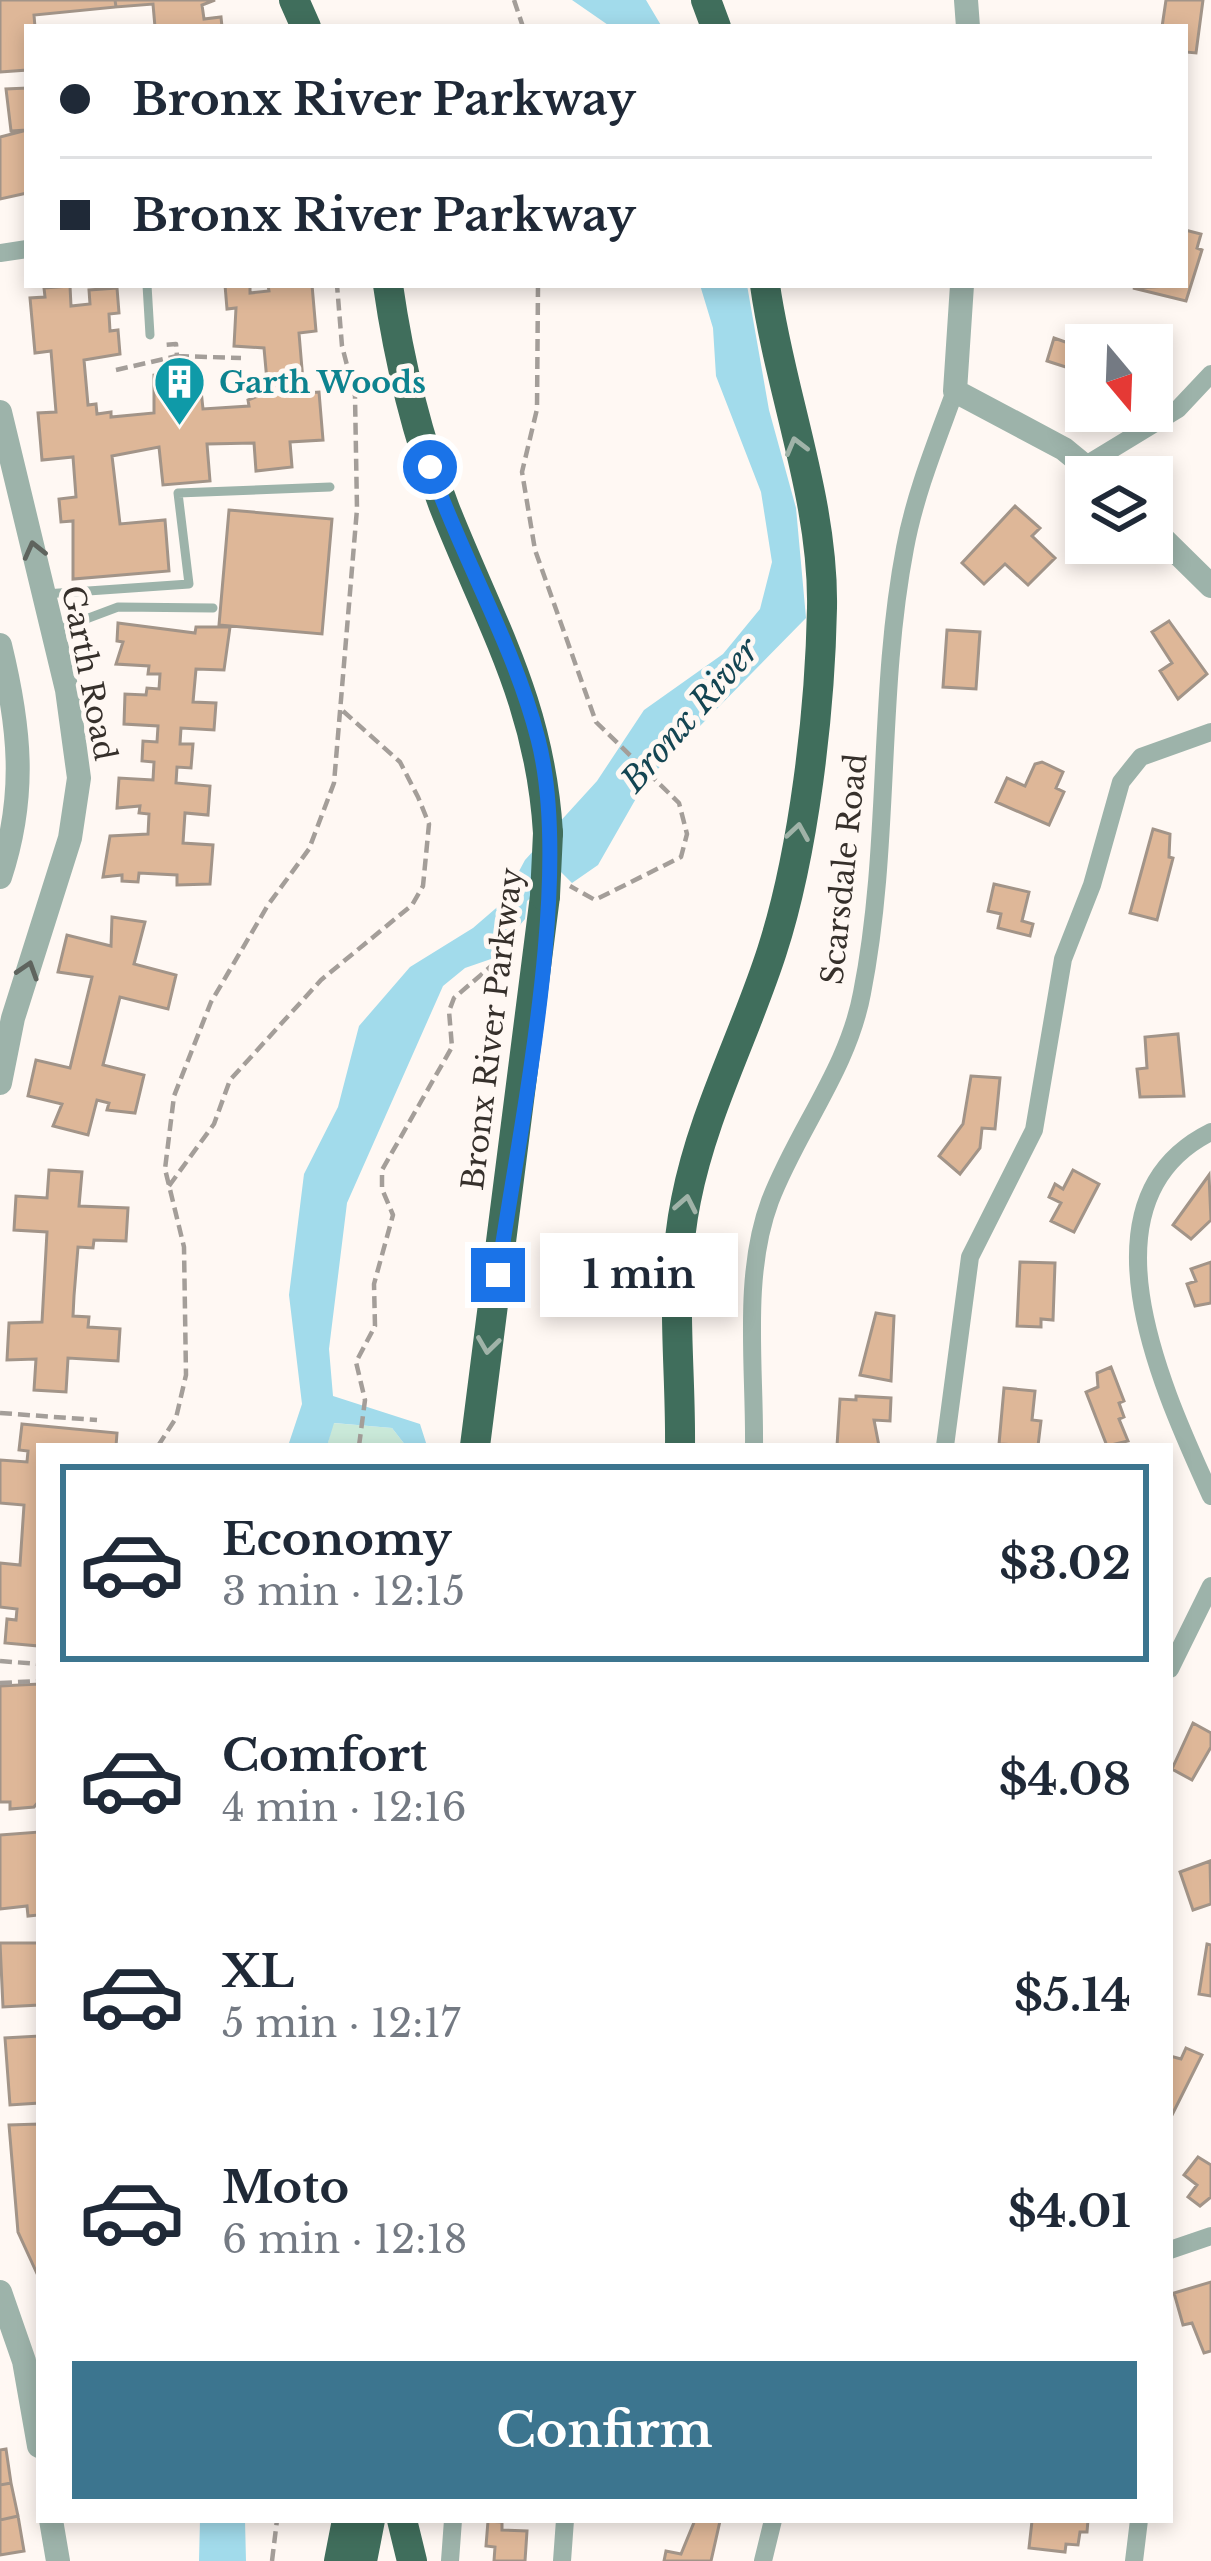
<!DOCTYPE html>
<meta charset="utf-8">
<style>
body{margin:0;font-family:"Libre Baskerville",serif;background:#f6f6f7;color:#1f2937;height:100vh;display:flex;flex-direction:column;font-size:45px;white-space:nowrap}
*{box-sizing:border-box;margin:0}
p{font-size:39px;color:#747a83}
.icon{flex:none;width:66px;height:66px;fill:none;stroke:currentColor;stroke-width:2;stroke-linecap:round;stroke-linejoin:round}
.map{position:relative;flex:1;overflow:hidden}
.side{position:absolute;left:36px;top:1443px;width:1137px;height:1080px;display:flex;flex-direction:column;background:#fff;border-radius:0px;box-shadow:0 6px 18px #0003}
.side>*{flex:none}
.hud{position:absolute;left:24px;top:24px;width:1164px;height:264px;border-radius:0px;box-shadow:0 6px 18px #0003;display:grid;align-content:center;height:264px;padding:0 36px;background:#fff}
.needle{width:78px;rotate:161deg}
.fabs{position:absolute;left:1065px;top:324px;display:grid;gap:24px}
.fabs a{display:grid;place-items:center;width:108px;height:108px;border-radius:0px;background:#fff;box-shadow:0 6px 18px #0003;font-size:60px}
.end{position:absolute;width:54px;height:54px;margin:-27px;border:15px solid #1a73e8;background:#fff;box-shadow:0 0 0 6px #fff}
.from{border-radius:50%}
.bubble{position:absolute;height:84px;border-radius:0px;background:#fff;box-shadow:0 6px 18px #0003;font-size:39px;font-weight:800;line-height:84px;text-align:center}
.hud b{display:flex;align-items:center;gap:42px;height:114px;font-size:45px}
.hud b+b{border-top:3px solid #e0e1e3}
.hud i{width:30px;height:30px;background:#1f2937}
ul{padding:21px 0 0;list-style:none}
li{display:flex;align-items:center;gap:36px;height:198px;margin:0 24px 18px;padding:0 12px;border:6px solid transparent;border-radius:0px}
li div{flex:1}
li b{display:block;font-size:45px}
li em{font-style:normal;font-weight:800}
li.active{border-color:#3c758f}
li>.icon{width:108px;height:108px;stroke-width:1.5}
.button{display:flex;gap:24px;margin-top:auto;padding:24px 36px}
.button a{flex:1;height:138px;border-radius:0px;background:#3c758f;color:#fff;font-size:48px;font-weight:800;line-height:138px;text-align:center}
.map>svg:first-child{display:block}
.green{fill:#cae9d9}
.water{fill:#a2dbeb}
.building{fill:#deb798;stroke:#a29488;stroke-width:3}
.lines{fill:none;stroke-linecap:round;stroke-linejoin:round}
.path{stroke:#a49e99;stroke-width:4.5;stroke-dasharray:12 6;stroke-linecap:butt}
.service{stroke:#9db3aa;stroke-width:9}
.minor{stroke:#9db3aa;stroke-width:18}
.tertiary{stroke:#9db3aa;stroke-width:24}
.trunk{stroke:#406e5c;stroke-width:30}
.trunk-bridge{stroke:#406e5c;stroke-width:30}
.oneway{stroke:#a0b3a8}
.oneway2{stroke:#5f645e}
.route{stroke:#1a73e8;stroke-width:15}
.labels{text-anchor:middle;dominant-baseline:central;stroke-width:10;stroke-linejoin:round;paint-order:stroke}
.culture-label{font-size:30px;font-weight:bold;fill:#0d838f;stroke:#fff8f3;text-anchor:start}
.street-label{font-size:30px;fill:#36302b;stroke:#fff8f3}
.water-label{font-size:33px;font-style:italic;fill:#144552;stroke:#fff8f3}
</style>
<div class="map">
<svg width="1211" height="2561" viewBox="0 0 1211 2561">
<rect width="100%" height="100%" fill="#fff8f3"/>
<path class="green" d="M333,1423l59,5 14,18h-79z"/>
<path class="water" d="M572,0h74l16,27h-51z
M700,285h47l22,125 27,98 10,110 -160,163 -48,84 -26,18 -11,-11 -34,29 -2,18 -34,40 -26,9 -22,18 -96,217 -18,146 4,47 87,28 7,22h-21l-14,-18 -58,-5 -7,23h-39l14,-42 -13,-109 15,-121 34,-67 21,-81 51,-59 63,-39 29,-25 23,-43 72,-79 47,-71 79,-56 37,-45 12,-47 -11,-70 -45,-116 -3,-48z
M200,2520h45l1,41h-47z"/>
<path class="building" d="M0,0h115l1,7 -82,8 1,12h-8v43l-27,2z
M115,0h100l-13,5 2,14 17,-2 1,10h-67l-2,-23 -37,3z
M1166,0h37l-7,53 -11,-1v-25h-23z
M27,88v42l-16,1 -5,-42z
M27,130v63l-27,6v-62z
M1185,230l16,4 -4,14 5,2 -16,51 -53,-13 52,-3z
M225,285h25v8l19,-2 -1,-6h44l4,46 -17,2 5,60 15,-1 4,48 -33,2 2,25 -36,4 -2,-28 -47,1 3,37 -47,4 -4,-38 -47,9 8,68 45,-4 4,51 -96,8v-58l-12,1 -2,-23 17,-2 -3,-40 -31,3 -4,-47 18,-1 -5,-61 -16,2 -5,-55 15,-1 -1,-9 26,-2 1,20 19,-2 -1,-14 28,-2 2,25 -10,1 1,17 8,-1 2,24 -36,6 4,45 8,-1 1,10 14,-2v5l43,-4v-38l45,-4 4,38 46,-3 -1,-6 20,-8 -4,-44 -30,-2 2,-38 -9,1z
M1054,338l23,8 -3,5h12v24h-14l-3,-7 -22,-7z
M1015,506l25,22 -8,8 23,22 -27,27 -23,-21 -21,20 -22,-21z
M229,510l103,9 -10,115 -103,-9z
M1169,621l38,53 -29,25 -18,-28 12,-8 -20,-31z
M118,623l77,10 1,-6h34l-6,43 -28,-1 -3,33 23,1 -2,27 -33,-2 -1,16h13l-2,24 -14,-1 -1,16 34,3 -2,29 -23,-2 -2,30 30,2 -3,39 -33,1v-10l-38,-2 -1,9 -16,-1v-6l-19,2 7,-41 38,-2 1,-20 -10,-1 1,-7 -23,2 2,-30 34,2 1,-18 -12,-1 1,-20 14,1 1,-16 -34,-2 1,-30 21,1 1,-7 12,1 1,-15h-12l1,-8 -33,-2 7,-22 -6,-1z
M947,630l33,2 -4,57 -33,-2z
M1042,762l21,10 -7,16 8,4 -15,33 -53,-23 11,-24 18,8 10,-22z
M1153,829l17,5 -1,23 4,1 -16,62 -27,-7z
M994,884l35,8 -7,29 11,3 -3,12 -32,-8 3,-14 -13,-3z
M112,917l33,5 -11,42 42,11 -8,34 -48,-12 -17,68 41,10 -9,38 -28,-3 2,-7 -12,-3 -9,35 -35,-9 9,-22 -34,-8 8,-36 34,8 22,-91 -34,-5 9,-37 44,11z
M1178,1034l6,62 -44,1 -3,-28 10,-1 -2,-31z
M971,1076l29,2 -5,51 -13,-1 -2,20 -20,26 -21,-18 24,-32z
M49,1170l33,2 -3,34 49,2 -2,33 -32,-1 -1,8 -15,-1 -4,49 -1,20 16,1 -1,10 32,2 -2,32 -50,-3 -2,34 -32,-2 2,-31 -29,1 2,-37 33,-1 5,-90 -33,-2 2,-34 31,2z
M1073,1170l26,14 -25,48 -23,-11 10,-18 -12,-6 6,-13 8,5z
M1209,1175l2,45 -20,19 -18,-14z
M1020,1262l35,1 -2,57 -12,-1v8l-24,-1z
M1211,1262v41l-16,3 -8,-22 9,-3 -5,-12z
M876,1313l18,3 -3,65 -31,-6z
M1111,1367l13,34 -5,2 5,14 -5,2 9,22 -21,5 -21,-54 12,-5 -1,-14z
M1004,1388l31,3 -3,29 9,1 -3,25 -39,-2z
M856,1396l35,2 -1,23 -16,-1 5,26h-42l3,-47 16,1z
M22,1424l95,9 -1,13h-77v200l-34,-3 2,-24 9,1 1,-11 -17,-2v-44l20,2 4,-60 -24,-2v-43l27,2 1,-11 -9,-1z
M39,1684v117l-5,6 -24,2v-7h-10v-116z
M1193,1723l18,10v14l-19,33 -20,-11z
M39,1832v83l-11,1 -1,-10 -27,3v-74z
M1210,1861l1,43 -18,6 -13,-38z
M0,1943h39v62l-36,2z
M1207,1944l4,1v51l-12,-2z
M39,2036v67l-29,2 -5,-67z
M1186,2048l16,7 -32,64v-63l11,3z
M39,2124v154l-21,-46 -9,-107z
M1198,2157l13,8v32l-11,9 -12,-9 9,-12 -13,-10z
M1211,2282v69l-7,2 -12,-30 -9,2 -9,-32z
M6,2449l5,34 -11,2v-35z
M11,2483l7,33 -18,4v-35z
M18,2516l6,35 -24,4v-35z
M695,2520l25,1 -9,40h-47l2,-10 15,3z
M1046,2520h42l-1,12h-7l-2,13 -12,-1 -1,8 -36,-4 3,-27z
M488,2521l14,1v8l25,1 -2,30h-31l1,-14 -9,-1z"/>
<g class="lines">
<path class="path" d="M514,0l9,27
M538,285l-1,124 -15,63 13,78 61,172 83,81 8,31 -6,23 -86,43 -25,-14
M177,356l64,2
M116,370l61,-14 -1,-12 -13,1
M169,1186l45,-62 16,-44 91,-100 91,-75 11,-19 6,-62 -11,-27 -18,-35 -57,-51
M0,1413l97,7
M158,1446l18,-28 10,-43 -2,-128 -19,-78 9,-73 37,-94 57,-97 41,-56 25,-66 23,-274 -2,-113 -13,-50 -5,-61
M359,1446l6,-46 -9,-38 19,-36 -1,-42 19,-69 -11,-26v-19l70,-123 -3,-36 5,-13 56,-48
M0,1661l39,3
M0,1683l39,-2
M272,2561l5,-41"/>
<path class="service" d="M147,285l3,50
M45,594l144,-10 -11,-91 152,-6
M54,631l64,-24 95,1"/>
<path class="minor" d="M0,253l27,-4
M1086,465l92,-56 33,-35
M1211,1132c-139,69 -45,264 0,364
M754,1446c1,-79 -12,-170 16,-245 27,-71 78,-132 92,-208 29,-147 15,-299 43,-445 10,-54 31,-105 50,-157
M945,1446l25,-189 64,-127 29,-171 29,-74 29,-103 20,-25 70,-25
M1170,1669l41,-83
M1170,2250l41,-14
M450,2561l3,-41
M562,2561l3,-41
M763,2561l10,-41
M1134,2561l5,-41"/>
<path class="tertiary" d="M966,0l2,27
M962,285l-7,106 109,58 34,28
M0,412l67,278 12,88 -9,60 -57,180 -13,65
M1152,528l59,58
M0,645c20,82 27,150 0,232
M0,2292l24,69 15,85
M51,2520l7,41"/>
<path class="trunk" d="M294,0l12,27
M706,0l10,27
M388,285c11,77 29,151 57,224 46,116 95,194 103,324
M475,1446l70,-550
M680,1446c1,-83 -11,-163 6,-246 17,-87 59,-165 86,-249 32,-99 48,-239 50,-343 2,-108 -42,-216 -57,-323
M402,2520l10,41
M339,2561l8,-41
M362,2561l8,-41"/>
<path class="trunk-bridge" d="M545,896l3,-63"/>
</g>
<defs><path id="oneway-chevron" d="M-2-3.5L2.5 0L-2 3.5" fill="none" stroke-width="1.6" stroke-linecap="round" stroke-linejoin="round" transform="scale(3)"/></defs>
<g class="oneway">
<use href="#oneway-chevron" transform="translate(796 446) rotate(-105)"/>
<use href="#oneway-chevron" transform="translate(798 832) rotate(-81)"/>
<use href="#oneway-chevron" transform="translate(686 1204) rotate(-79)"/>
<use href="#oneway-chevron" transform="translate(488 1345) rotate(98)"/>
</g>
<g class="oneway2">
<use href="#oneway-chevron" transform="translate(34 550) rotate(-104)"/>
<use href="#oneway-chevron" transform="translate(28 970) rotate(-72)"/>
</g>
<g class="lines">
<path class="route" d="M430,467c32,91 84,178 108,272 36,139 -19,390 -40,536"/>
</g>
<defs>
<symbol id="building-pin" viewBox="-11 -11 22 30"><path d="M0 17L-7.5 6A9.5 9.5 0 1 1 7.5 6Z" fill="#0f9aa8" stroke="#fff8f3"/><path d="M-4-6H4V6H1V3H-1V6H-4ZM-2.5-4.3h1.7v1.8h-1.7ZM.8-4.3h1.7v1.8H.8ZM-2.5-1h1.7V.8h-1.7ZM.8-1h1.7V.8H.8Z" fill="#fff"/></symbol>
</defs>
<g fill-rule="evenodd">
<use href="#building-pin" x="150" y="352" width="59" height="81"/>
</g>
<g class="labels">
<g class="culture-label">
<text x="219" y="382">Garth Woods</text>
</g>
<g class="street-label">
<text transform="translate(89 673) rotate(79)">Garth Road</text>
<text transform="translate(844 869) rotate(-84)">Scarsdale Road</text>
<text transform="translate(492 1029) rotate(-83)">Bronx River Parkway</text>
</g>
<g class="water-label">
<text transform="translate(690 715) rotate(-49)">Bronx River</text>
</g>
</g>
</svg>
<div class="fabs">
<a><svg class="needle" viewBox="-14 -14 28 28"><path d="M0-13l5 13h-10z" fill="#e53935"/><path d="M0 13l5-13h-10z" fill="#747a83"/></svg></a>
<a><svg class="icon" aria-label="layers" viewBox="0 0 24 24"><path d="M12 4l9 5-9 5-9-5zM3 14l9 5 9-5"/></svg></a>
</div>
<i class="end from" style="left:430px;top:467px"></i>
<i class="end" style="left:498px;top:1275px"></i>
<div class="bubble" style="left:540px;top:1233px;width:198px">1 min</div>
<div class="hud">
<b><i class="from"></i>Bronx River Parkway</b>
<b><i></i>Bronx River Parkway</b>
</div>
<section class="side">
<ul>
<li class="active"><svg class="icon" aria-label="car" viewBox="0 0 24 24"><path d="M5 17H2v-5l4-1 3-4h7l3 4 3 1v5h-3M9 17h6M6 11h13"/><circle cx="7" cy="17" r="2"/><circle cx="17" cy="17" r="2"/></svg><div><b>Economy</b><p>3 min · 12:15</p></div><em>$3.02</em></li>
<li><svg class="icon" aria-label="car" viewBox="0 0 24 24"><path d="M5 17H2v-5l4-1 3-4h7l3 4 3 1v5h-3M9 17h6M6 11h13"/><circle cx="7" cy="17" r="2"/><circle cx="17" cy="17" r="2"/></svg><div><b>Comfort</b><p>4 min · 12:16</p></div><em>$4.08</em></li>
<li><svg class="icon" aria-label="car" viewBox="0 0 24 24"><path d="M5 17H2v-5l4-1 3-4h7l3 4 3 1v5h-3M9 17h6M6 11h13"/><circle cx="7" cy="17" r="2"/><circle cx="17" cy="17" r="2"/></svg><div><b>XL</b><p>5 min · 12:17</p></div><em>$5.14</em></li>
<li><svg class="icon" aria-label="car" viewBox="0 0 24 24"><path d="M5 17H2v-5l4-1 3-4h7l3 4 3 1v5h-3M9 17h6M6 11h13"/><circle cx="7" cy="17" r="2"/><circle cx="17" cy="17" r="2"/></svg><div><b>Moto</b><p>6 min · 12:18</p></div><em>$4.01</em></li>
</ul>
<div class="button"><a>Confirm</a></div>
</section>
</div>
